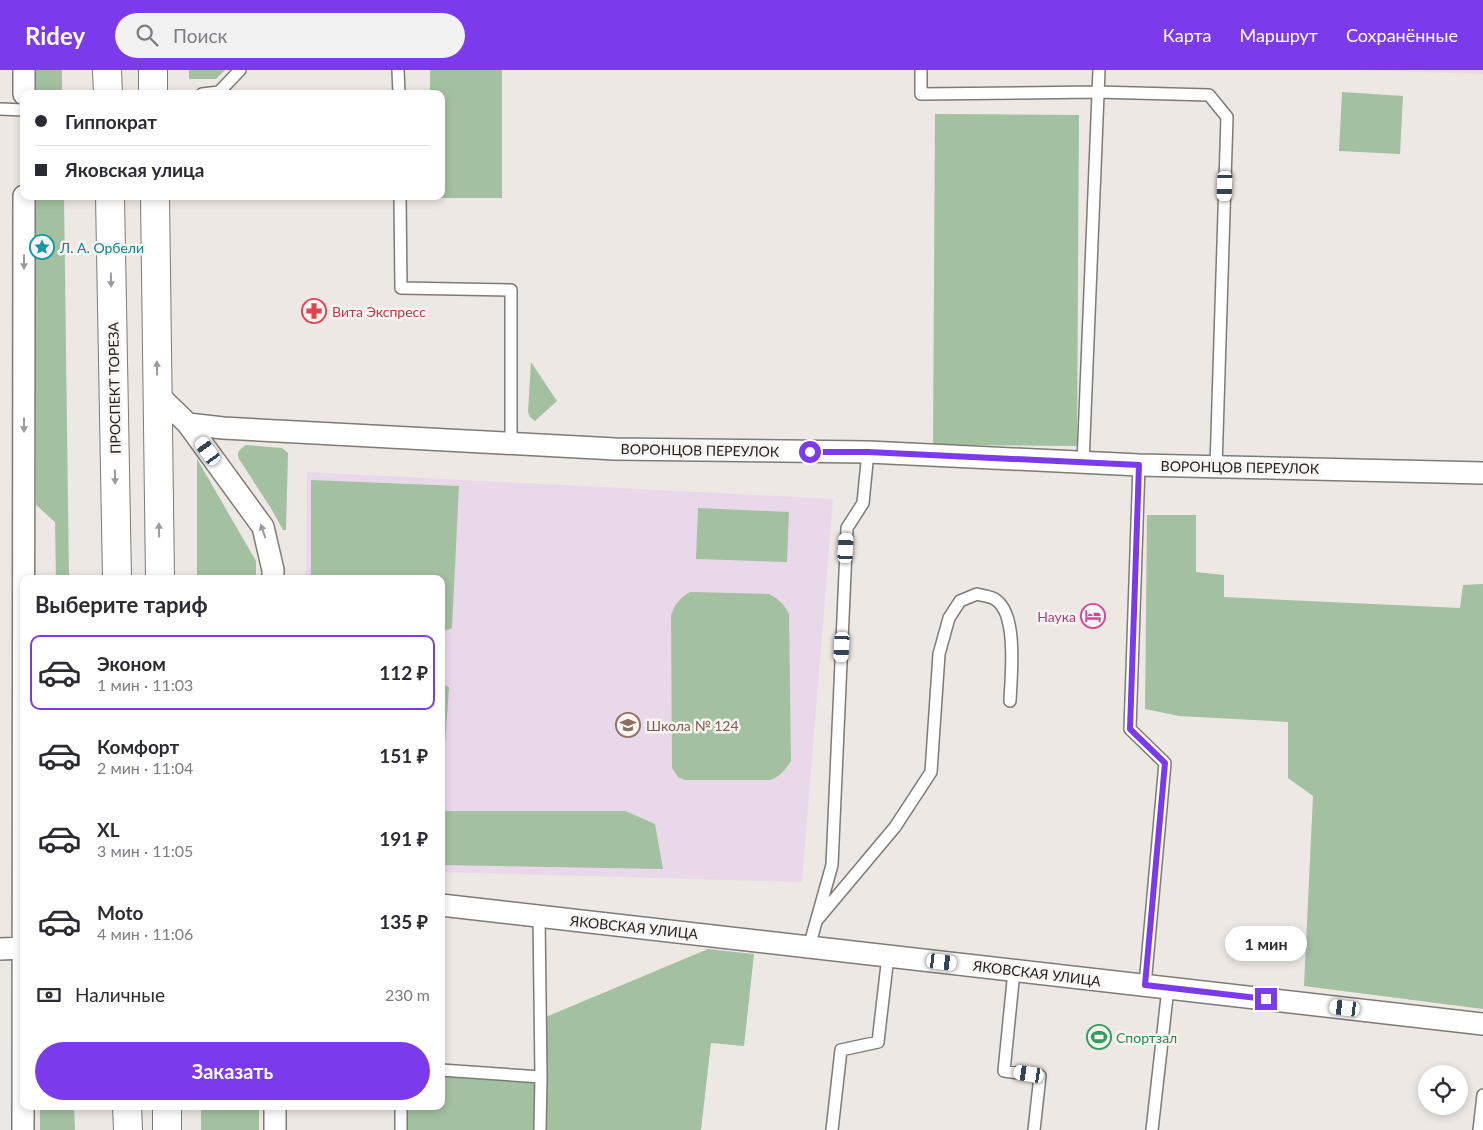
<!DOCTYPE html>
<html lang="ru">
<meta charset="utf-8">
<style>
body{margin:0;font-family:Lato,sans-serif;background:#f2f2f3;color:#2b2b33;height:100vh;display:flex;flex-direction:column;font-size:19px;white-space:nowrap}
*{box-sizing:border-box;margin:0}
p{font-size:16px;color:#7c7c81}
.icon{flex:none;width:28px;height:28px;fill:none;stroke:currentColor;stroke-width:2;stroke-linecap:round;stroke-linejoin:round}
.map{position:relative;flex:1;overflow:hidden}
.panel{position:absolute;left:20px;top:505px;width:425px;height:535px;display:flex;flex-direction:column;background:#fff;border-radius:10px;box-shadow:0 2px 8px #0003}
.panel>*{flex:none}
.top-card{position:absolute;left:20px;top:20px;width:425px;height:110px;border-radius:10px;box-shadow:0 2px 8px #0003;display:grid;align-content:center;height:110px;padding:0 15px;background:#fff}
.buttons{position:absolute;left:1418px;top:995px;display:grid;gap:10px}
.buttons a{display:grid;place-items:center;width:50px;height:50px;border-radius:50%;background:#fff;box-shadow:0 2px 8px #0003;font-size:25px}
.end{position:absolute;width:22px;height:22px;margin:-11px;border:6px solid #7c3aed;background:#fff;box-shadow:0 0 0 2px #fff}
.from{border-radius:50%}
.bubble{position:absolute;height:35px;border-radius:18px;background:#fff;box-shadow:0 2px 8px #0003;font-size:16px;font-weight:700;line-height:35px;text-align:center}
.car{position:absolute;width:15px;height:30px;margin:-15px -8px;border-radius:6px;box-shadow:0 0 4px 1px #0007;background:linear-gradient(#fff 24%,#345 0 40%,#fff 0 76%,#345 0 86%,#fff 0)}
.top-card b{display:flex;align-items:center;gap:18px;height:48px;font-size:19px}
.top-card b+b{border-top:1px solid #e1e1e2}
.top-card i{width:12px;height:12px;background:#2b2b33}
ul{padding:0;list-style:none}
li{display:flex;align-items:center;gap:15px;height:75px;margin:0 10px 8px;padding:0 5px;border:2px solid transparent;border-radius:10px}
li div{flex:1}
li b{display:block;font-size:19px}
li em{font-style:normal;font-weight:700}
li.selected{border-color:#7c3aed}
li>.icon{width:45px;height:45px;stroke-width:1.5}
h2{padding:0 15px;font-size:22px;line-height:60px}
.pay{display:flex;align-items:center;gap:12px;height:55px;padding:0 15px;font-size:19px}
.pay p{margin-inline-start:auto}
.cta{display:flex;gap:10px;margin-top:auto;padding:10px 15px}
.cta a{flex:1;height:58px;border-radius:30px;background:#7c3aed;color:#fff;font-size:20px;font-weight:700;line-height:58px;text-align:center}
header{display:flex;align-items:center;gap:30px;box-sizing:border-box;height:70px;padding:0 25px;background:#7c3aed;color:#fff}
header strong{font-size:24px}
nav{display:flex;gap:28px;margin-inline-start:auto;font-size:18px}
.search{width:350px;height:45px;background:#f2f2f3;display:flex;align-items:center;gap:12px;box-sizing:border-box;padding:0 18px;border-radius:28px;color:#7c7c81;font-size:19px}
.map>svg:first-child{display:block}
.education{fill:#e9d8ea}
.green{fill:#a3c0a1}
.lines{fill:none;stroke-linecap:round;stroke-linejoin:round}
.service-casing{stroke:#7e7a76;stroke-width:14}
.minor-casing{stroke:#7e7a76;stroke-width:24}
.primary-casing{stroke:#7e7a76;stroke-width:30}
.service{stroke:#fff;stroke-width:11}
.minor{stroke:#fff;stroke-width:21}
.primary{stroke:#fff;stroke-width:28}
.oneway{fill:#9c9b9b}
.route{stroke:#7c3aed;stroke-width:6}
.labels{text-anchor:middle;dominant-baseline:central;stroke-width:5;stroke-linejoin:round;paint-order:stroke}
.culture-label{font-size:14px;fill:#0d838f;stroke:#faf5f1;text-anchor:start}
.health-label{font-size:14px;fill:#be3a42;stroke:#faf5f1;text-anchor:start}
.street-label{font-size:14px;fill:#232120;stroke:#faf5f1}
.hotel-label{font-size:14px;fill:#b23c85;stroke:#faf5f1;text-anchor:end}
.education-label{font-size:14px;fill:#785e54;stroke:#faf5f1;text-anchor:start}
.leisure-label{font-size:14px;fill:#27864d;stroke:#faf5f1;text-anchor:start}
</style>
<header>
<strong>Ridey</strong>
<div class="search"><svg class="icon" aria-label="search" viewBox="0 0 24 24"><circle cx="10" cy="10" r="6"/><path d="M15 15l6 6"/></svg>Поиск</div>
<nav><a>Карта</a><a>Маршрут</a><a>Сохранённые</a></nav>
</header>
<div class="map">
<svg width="1483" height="1060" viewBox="0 0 1483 1060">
<rect width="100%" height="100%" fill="#ede8e4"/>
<path class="education" d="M1358,0h125v4z
M307,402l526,27 -31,383 -361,-10v-293h-135z"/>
<path class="green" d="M32,0h30v24h-30z
M189,0h36l-9,9h-27z
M430,0h72v128h-72v-2h11v-102h-11z
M1342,22l61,4 -3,58 -61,-3z
M935,44l144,1 -2,331 -144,-1z
M33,126h31l5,383h-13l-1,-57 -19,-17z
M531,292l26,39 -22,20 -5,-4 -2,-5z
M246,375l36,3 6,5 -2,77h-3l-11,-20 -33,-51c-3,-7 1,-10 7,-14z
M197,389l59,102v18h-59z
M311,410l148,6 -7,142 -11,4v-53h-130z
M698,438l91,4 -2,50 -91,-3z
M1147,445h49v57l28,3v22l236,11 3,-23 20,-1v425l-179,-23 9,-190 -25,-18v-56l-109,-6 -34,-7z
M690,522l79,2c10,5 15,10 20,20l2,147c-6,9 -11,16 -21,19h-85l-7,-3 -6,-9 -1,-153c4,-11 9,-17 19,-23z
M441,614l8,3 -8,115z
M441,741h184l30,13 8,45 -222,-4z
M708,879l46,5 -10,92 -33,-3 -10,87h-300v-24h40v-36l100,7v-58z
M40,1036h34l1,24h-35z
M201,1036h58v24h-58z"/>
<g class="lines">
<defs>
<path id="service" d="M398,0l1,24
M921,0v24l176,-2 112,3 18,22 -11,350
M202,24l17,-2 21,-22
M0,39l24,1
M400,126l1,92 110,2v154
M1083,393l16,-393
M1139,395l-9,264 35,34 -20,222
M539,846l2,161 -1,53
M817,850l78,-93 36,-55 8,-118 10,-36 11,-17 17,-7c5,2 14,2 19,6 22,15 15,76 14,101
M809,877l23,-82 15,-337 16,-25 5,-51
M1014,901l-10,100 36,5 -6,54
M441,1000l100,7
M401,1060v-24
M832,1060l9,-80 37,-8 10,-86
M1152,1060l16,-142
M1479,1060l4,-35"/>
<path id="minor" d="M24,0v24
M157,324l31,30 75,103 10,43v9
M188,354l35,4 392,21 253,3 271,13 344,8
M441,835l1042,119
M0,879l23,-1
M23,1060l1,-934
M275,1060v-24"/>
<path id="primary" d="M107,0l1,24
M153,0v24
M110,126l7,383
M155,126l5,383
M127,1036l1,24
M167,1036v24"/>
</defs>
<use href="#service" class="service-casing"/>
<use href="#minor" class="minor-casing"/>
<use href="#primary" class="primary-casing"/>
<use href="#service" class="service"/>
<use href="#minor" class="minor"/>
<use href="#primary" class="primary"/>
</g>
<defs><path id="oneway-solid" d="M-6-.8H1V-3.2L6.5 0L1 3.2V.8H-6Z" transform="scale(1.25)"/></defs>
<g class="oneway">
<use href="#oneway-solid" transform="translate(24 192) rotate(90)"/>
<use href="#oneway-solid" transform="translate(111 210) rotate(89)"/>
<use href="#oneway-solid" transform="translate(157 298) rotate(-91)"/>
<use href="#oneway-solid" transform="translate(24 355) rotate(90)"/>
<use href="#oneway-solid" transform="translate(115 407) rotate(89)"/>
<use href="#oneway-solid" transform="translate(159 460) rotate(-91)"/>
<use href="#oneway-solid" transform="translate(263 461) rotate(-109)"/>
</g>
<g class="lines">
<path class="route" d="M810,382h58l271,13 -9,264 35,34 -20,222 121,14"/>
</g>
<defs>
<symbol id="sight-ring" viewBox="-11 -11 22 22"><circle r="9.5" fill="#faf5f1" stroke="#0f9aa8" stroke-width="1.5"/><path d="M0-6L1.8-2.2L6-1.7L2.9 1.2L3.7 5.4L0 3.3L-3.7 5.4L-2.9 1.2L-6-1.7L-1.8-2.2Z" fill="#0f9aa8"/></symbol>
<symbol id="pharmacy-ring" viewBox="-11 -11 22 22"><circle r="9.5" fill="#faf5f1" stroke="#e0444e" stroke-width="1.5"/><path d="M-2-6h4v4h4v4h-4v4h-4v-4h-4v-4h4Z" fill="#e0444e"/></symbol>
<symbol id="hotel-ring" viewBox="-11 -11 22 22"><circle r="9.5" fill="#faf5f1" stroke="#d1479c" stroke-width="1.5"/><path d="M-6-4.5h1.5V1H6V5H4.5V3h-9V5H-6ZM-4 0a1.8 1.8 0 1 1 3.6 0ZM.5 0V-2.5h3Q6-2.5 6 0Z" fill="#d1479c"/></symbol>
<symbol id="school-ring" viewBox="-11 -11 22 22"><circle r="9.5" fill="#faf5f1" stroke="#8d6e63" stroke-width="1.5"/><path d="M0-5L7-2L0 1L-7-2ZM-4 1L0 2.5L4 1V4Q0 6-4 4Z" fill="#8d6e63"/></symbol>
<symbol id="stadium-ring" viewBox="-11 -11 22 22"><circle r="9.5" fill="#faf5f1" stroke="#2e9e5b" stroke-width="1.5"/><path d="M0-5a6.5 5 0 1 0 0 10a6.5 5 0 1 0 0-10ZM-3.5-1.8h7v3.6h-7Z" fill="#2e9e5b"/></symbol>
</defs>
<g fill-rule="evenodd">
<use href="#sight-ring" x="28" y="163" width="28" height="28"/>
<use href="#pharmacy-ring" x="300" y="227" width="28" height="28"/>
<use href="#hotel-ring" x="1079" y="532" width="28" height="28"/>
<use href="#school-ring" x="614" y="641" width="28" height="28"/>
<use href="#stadium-ring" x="1085" y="953" width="28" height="28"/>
</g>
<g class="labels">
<g class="culture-label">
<text x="60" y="177">Л. А. Орбели</text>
</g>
<g class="health-label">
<text x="332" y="241">Вита Экспресс</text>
</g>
<g class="street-label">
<text transform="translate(114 318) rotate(-91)">ПРОСПЕКТ ТОРЕЗА</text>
<text transform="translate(700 380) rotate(1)">ВОРОНЦОВ ПЕРЕУЛОК</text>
<text transform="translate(1240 397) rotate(1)">ВОРОНЦОВ ПЕРЕУЛОК</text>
<text transform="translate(634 857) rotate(6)">ЯКОВСКАЯ УЛИЦА</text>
<text transform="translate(1037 903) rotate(7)">ЯКОВСКАЯ УЛИЦА</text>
</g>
<g class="hotel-label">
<text x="1076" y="546">Наука</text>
</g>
<g class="education-label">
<text x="646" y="655">Школа № 124</text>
</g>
<g class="leisure-label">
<text x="1116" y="967">Спортзал</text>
</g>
</g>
</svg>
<div class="buttons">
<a><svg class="icon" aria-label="locate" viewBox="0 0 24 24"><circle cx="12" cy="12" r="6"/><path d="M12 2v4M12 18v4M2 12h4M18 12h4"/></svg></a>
</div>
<i class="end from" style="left:810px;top:382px"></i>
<i class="end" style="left:1266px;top:929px"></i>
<div class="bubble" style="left:1225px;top:856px;width:82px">1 мин</div>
<i class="car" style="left:1225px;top:116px;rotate:182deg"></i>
<i class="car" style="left:208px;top:381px;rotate:324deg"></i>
<i class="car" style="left:846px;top:478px;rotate:3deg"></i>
<i class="car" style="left:842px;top:577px;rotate:183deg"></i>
<i class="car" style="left:942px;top:892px;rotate:97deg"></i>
<i class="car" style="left:1345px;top:938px;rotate:277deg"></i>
<i class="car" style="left:1029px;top:1004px;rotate:279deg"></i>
<div class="top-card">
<b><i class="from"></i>Гиппократ</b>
<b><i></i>Яковская улица</b>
</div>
<section class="panel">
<h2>Выберите тариф</h2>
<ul>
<li class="selected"><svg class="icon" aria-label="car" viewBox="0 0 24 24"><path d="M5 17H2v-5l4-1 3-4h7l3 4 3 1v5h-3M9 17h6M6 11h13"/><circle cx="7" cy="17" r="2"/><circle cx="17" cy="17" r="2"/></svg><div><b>Эконом</b><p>1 мин · 11:03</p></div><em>112 ₽</em></li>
<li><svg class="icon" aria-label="car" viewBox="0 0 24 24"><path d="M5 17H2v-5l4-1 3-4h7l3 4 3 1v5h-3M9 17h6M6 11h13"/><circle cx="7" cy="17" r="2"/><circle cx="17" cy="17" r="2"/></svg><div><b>Комфорт</b><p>2 мин · 11:04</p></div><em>151 ₽</em></li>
<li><svg class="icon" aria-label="car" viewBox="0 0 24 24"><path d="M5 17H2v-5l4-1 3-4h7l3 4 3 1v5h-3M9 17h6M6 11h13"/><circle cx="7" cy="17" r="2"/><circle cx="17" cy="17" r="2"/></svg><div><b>XL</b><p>3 мин · 11:05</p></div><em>191 ₽</em></li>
<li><svg class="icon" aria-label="car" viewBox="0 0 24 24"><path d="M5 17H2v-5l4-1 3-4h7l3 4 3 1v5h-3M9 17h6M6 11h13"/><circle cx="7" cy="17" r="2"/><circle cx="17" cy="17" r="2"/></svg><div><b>Moto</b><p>4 мин · 11:06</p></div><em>135 ₽</em></li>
</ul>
<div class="pay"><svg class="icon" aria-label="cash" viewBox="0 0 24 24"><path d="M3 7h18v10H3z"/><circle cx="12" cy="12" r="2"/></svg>Наличные<p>230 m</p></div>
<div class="cta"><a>Заказать</a></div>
</section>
</div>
